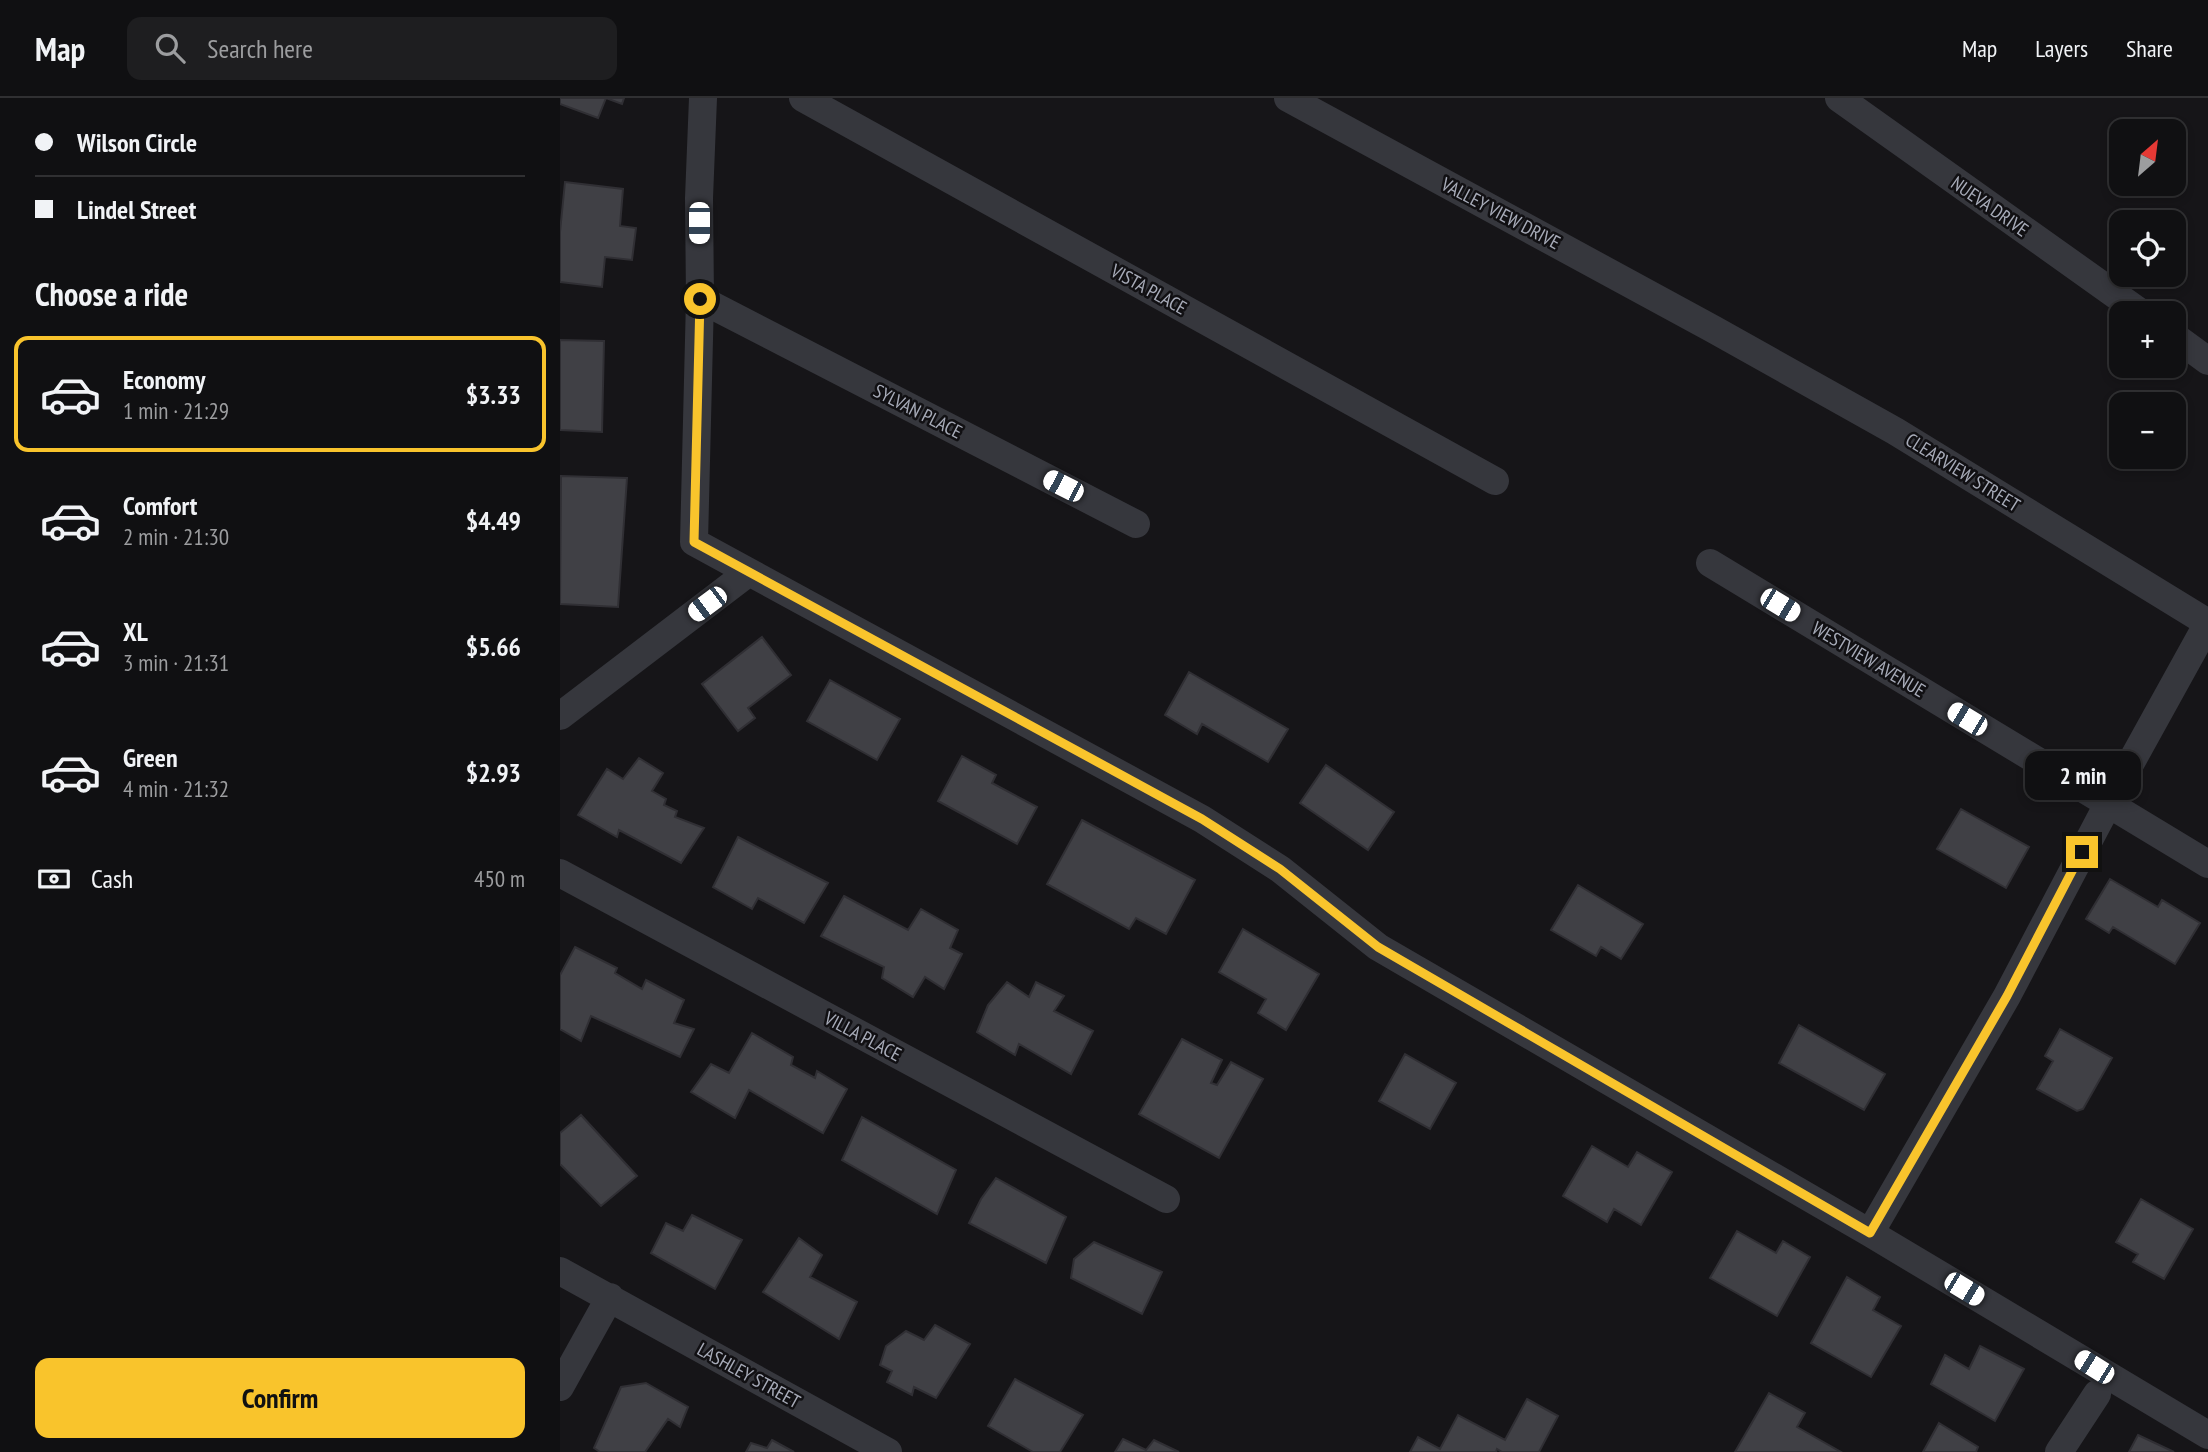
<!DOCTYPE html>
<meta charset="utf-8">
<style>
body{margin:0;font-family:"PT Sans Narrow",sans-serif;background:#1e1e20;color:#f1f3f6;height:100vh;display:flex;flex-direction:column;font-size:26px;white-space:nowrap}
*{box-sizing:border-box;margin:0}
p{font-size:23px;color:#9c9d9f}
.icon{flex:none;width:38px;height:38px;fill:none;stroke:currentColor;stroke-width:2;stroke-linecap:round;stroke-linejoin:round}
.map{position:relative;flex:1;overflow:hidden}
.sheet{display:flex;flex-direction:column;background:#101012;width:560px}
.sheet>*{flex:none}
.top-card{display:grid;align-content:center;height:154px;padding:0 35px;background:#101012}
.needle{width:46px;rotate:28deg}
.fabs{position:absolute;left:1549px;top:21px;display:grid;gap:14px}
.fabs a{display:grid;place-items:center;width:77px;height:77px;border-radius:14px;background:#101012;box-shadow:0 4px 10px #0003,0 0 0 2px #303032;font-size:35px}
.end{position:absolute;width:32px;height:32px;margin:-16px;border:9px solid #f9c42c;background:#111;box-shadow:0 0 0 4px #111}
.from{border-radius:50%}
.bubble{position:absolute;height:49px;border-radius:14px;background:#101012;box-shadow:0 4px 10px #0003,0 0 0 2px #303032;font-size:23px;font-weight:700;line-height:49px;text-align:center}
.car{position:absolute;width:21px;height:42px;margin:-21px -10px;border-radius:9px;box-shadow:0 0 5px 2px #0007;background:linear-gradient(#fff 24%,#345 0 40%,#fff 0 76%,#345 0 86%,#fff 0)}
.top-card b{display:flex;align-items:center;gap:24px;height:66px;font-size:26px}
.top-card b+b{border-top:2px solid #303032}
.top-card i{width:18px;height:18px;background:#f1f3f6}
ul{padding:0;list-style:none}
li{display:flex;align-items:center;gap:21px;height:116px;margin:0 14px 10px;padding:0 21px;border:4px solid transparent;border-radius:14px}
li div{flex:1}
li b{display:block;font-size:26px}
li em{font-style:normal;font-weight:700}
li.selected{border-color:#f9c42c}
li>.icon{width:63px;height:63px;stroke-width:1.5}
h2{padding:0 35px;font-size:32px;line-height:84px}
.pay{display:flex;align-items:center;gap:18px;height:77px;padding:0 35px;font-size:26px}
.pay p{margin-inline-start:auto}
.button{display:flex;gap:14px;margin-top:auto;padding:14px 35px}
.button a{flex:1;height:80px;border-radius:14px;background:#f9c42c;color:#111;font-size:28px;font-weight:700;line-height:80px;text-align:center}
header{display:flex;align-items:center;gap:42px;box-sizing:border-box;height:98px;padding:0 35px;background:#101012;border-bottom:2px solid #303032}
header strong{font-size:33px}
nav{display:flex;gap:38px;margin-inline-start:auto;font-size:24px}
.search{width:490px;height:63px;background:#1e1e20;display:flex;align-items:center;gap:18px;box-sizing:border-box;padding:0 24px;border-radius:14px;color:#9c9d9f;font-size:26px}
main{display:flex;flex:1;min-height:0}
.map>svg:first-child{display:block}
.building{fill:#404045;stroke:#302f34;stroke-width:2}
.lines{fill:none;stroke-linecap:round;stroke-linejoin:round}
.street{stroke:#36373d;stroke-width:28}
.route{stroke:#f9c42c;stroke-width:9}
.labels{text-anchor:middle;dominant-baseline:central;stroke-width:5;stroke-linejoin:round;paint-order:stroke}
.street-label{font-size:19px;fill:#a7abb8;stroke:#111013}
</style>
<header>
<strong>Map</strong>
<div class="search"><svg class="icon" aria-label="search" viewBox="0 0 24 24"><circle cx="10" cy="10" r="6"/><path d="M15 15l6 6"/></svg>Search here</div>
<nav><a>Map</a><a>Layers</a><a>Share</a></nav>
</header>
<main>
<section class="sheet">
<div class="top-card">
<b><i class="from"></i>Wilson Circle</b>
<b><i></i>Lindel Street</b>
</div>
<h2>Choose a ride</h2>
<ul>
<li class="selected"><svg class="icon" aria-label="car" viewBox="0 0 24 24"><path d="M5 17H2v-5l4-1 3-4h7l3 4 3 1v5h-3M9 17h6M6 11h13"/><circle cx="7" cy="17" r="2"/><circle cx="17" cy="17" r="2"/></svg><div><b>Economy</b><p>1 min · 21:29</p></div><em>$3.33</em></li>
<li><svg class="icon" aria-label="car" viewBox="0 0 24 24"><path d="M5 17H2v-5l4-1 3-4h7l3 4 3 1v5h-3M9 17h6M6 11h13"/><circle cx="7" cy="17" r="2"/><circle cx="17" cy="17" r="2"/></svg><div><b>Comfort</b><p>2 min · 21:30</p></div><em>$4.49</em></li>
<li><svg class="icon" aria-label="car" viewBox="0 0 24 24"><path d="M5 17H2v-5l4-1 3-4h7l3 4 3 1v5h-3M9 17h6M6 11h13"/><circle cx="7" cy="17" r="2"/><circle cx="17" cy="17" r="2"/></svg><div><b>XL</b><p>3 min · 21:31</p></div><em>$5.66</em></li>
<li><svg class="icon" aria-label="car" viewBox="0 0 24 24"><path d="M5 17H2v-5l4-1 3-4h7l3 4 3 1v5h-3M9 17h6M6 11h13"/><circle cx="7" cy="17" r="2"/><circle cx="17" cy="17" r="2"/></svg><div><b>Green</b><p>4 min · 21:32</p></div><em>$2.93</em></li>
</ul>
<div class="pay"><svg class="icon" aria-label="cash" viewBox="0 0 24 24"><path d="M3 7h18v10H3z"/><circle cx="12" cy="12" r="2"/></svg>Cash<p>450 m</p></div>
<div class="button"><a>Confirm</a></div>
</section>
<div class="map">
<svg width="1648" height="1354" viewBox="0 0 1648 1354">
<rect width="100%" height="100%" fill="#161518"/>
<path class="building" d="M0,0h64l-2,6 -16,-6 -8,20 -38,-14z
M5,84l58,7 -3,37 16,2 -4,32 -27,-3 -3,30 -42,-5v-50z
M0,242l44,1 -2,91 -42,-2z
M1,378l66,2 -9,129 -58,-3z
M202,539l29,38 -43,33 7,10 -17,13 -36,-47z
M629,574l99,57 -20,33 -66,-38 -5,10 -32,-19z
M270,582l70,39 -23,41 -70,-39z
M402,658l34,19 -4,8 45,24 -20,37 -79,-43z
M79,660l24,15 -11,18 14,8 -2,6 13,6 -2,6 29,11 -23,35 -62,-33 -2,7 -39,-22 29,-46 16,10z
M766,667l68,47 -26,38 -68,-47z
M1401,711l68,38 -23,41 -69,-39z
M522,722l113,60 -29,54 -30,-16 -7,11 -82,-45z
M178,739l90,46 -24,40 -46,-25 -6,11 -39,-22z
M1550,781l48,28 4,-7 38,23 -25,41 -62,-37 -4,6 -23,-14z
M1018,787l65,39 -22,35 -20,-12 -5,9 -45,-26z
M284,798l64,34 13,-21 37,21 -8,18 12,6 -18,35 -19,-12 -12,20 -31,-19 2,-11 -63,-31z
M683,831l76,45 -33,56 -28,-17 8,-14 -47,-27z
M15,849l42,21 -2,5 27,16 4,-9 38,20 -10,23 20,6 -14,28 -89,-41 -10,25 -21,-12v-54z
M447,884l22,15 7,-15 28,14 -10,15 39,20 -22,43 -52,-30 -4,11 -38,-23 11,-27z
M1239,927l86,49 -21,36 -85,-47z
M1500,931l52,29 -29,51 -6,2 -40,-22 16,-28 -8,-5z
M192,935l41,24 -2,8 24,13 2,-7 30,18 -24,44 -74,-43 -14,28 -44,-26 20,-28 18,9z
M622,941l40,21 -11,23 6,2 14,-23 32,17 -44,79 -80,-44z
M845,956l51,29 -26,46 -51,-28z
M21,1017l56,61 -36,30 -41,-42v-31z
M302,1019l94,53 -19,44 -95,-54z
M1032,1048l36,21 9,-15 35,20 -31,53 -27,-16 -7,13 -44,-26z
M436,1080l70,39 -20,46 -77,-40 12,-24z
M1581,1101l52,30 -29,50 -31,-17 5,-8 -22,-12z
M132,1117l50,25 -27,49 -64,-36 15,-30 17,8z
M1177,1133l39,22 7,-12 27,16 -33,59 -67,-38z
M239,1140l23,17 -12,22 47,25 -18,37 -76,-47z
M534,1144l68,30 -20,42 -71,-36 3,-19z
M1287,1179l33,20 -7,13 28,16 -30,51 -60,-34z
M375,1227l35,19 -34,54 -22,-11 -2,8 -25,-13 5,-11 -12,-6 6,-19 20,-15 18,9z
M1420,1248l44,23 -29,52 -64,-37 14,-29 24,14z
M455,1281l68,36 -23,37h-27l-45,-26z
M86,1285l42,24 -8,20 -12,-8 -23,33h-45l-6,-4 27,-61z
M1209,1295l36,20 -8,14 44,25h-106z
M967,1301l31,17 -19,36h-37l-5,-3 -1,3h-86l8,-15 22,12 18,-34 47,25z
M1379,1325l39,24 -2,5h-53z
M1578,1337l36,17h-45z
M563,1341l23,11 8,-10 25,12h-64z
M212,1342l22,12h-48l5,-9 16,5z"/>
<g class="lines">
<path class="street" d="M143,0l-4,100 1,101 -6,243 55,30
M243,0l692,383
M728,0l425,231 182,102 313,192
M1279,0l302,215
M140,201l436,225
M1614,238l34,25
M1150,465l498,301
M0,618l189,-144 453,247 78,50 98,78 492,286 338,202
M0,775l606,326
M1310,1135l137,-237 101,-192 100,-181
M0,1173l328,181
M0,1289l50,-90
M1499,1354l38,-58"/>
</g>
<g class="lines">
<path class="route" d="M140,201l-6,243 508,277 78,50 98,78 492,286 137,-237 75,-144"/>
</g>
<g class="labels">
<g class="street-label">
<text transform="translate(1430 108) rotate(35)">NUEVA DRIVE</text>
<text transform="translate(941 115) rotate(28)">VALLEY VIEW DRIVE</text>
<text transform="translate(589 191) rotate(29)">VISTA PLACE</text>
<text transform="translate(358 313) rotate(27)">SYLVAN PLACE</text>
<text transform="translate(1403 374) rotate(32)">CLEARVIEW STREET</text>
<text transform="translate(1309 561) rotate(31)">WESTVIEW AVENUE</text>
<text transform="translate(303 938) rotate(28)">VILLA PLACE</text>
<text transform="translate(189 1277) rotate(29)">LASHLEY STREET</text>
</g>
</g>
</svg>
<div class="fabs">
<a><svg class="needle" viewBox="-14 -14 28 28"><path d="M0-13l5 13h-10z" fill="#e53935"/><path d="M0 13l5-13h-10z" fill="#9c9d9f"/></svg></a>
<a><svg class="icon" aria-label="locate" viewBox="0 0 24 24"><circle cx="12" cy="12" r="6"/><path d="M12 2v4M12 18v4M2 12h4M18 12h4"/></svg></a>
<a>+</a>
<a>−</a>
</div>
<i class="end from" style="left:140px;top:201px"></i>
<i class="end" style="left:1522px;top:754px"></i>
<div class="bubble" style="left:1465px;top:653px;width:116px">2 min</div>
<i class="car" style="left:139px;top:125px;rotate:180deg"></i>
<i class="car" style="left:503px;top:388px;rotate:297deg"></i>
<i class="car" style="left:147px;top:506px;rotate:233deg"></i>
<i class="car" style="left:1220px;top:507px;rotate:121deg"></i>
<i class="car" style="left:1407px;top:621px;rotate:301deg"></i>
<i class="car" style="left:1404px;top:1191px;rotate:121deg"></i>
<i class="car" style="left:1534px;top:1269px;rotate:302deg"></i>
</div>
</main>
